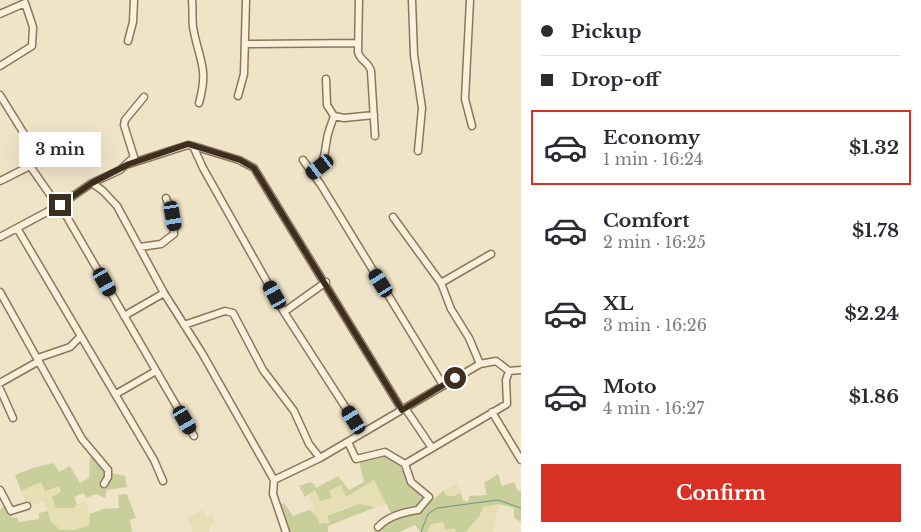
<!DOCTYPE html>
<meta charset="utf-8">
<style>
body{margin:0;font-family:"Libre Baskerville",serif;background:#f7f7f7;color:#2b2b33;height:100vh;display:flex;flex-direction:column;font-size:19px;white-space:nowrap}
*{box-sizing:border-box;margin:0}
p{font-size:16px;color:#7c7c81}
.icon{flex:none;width:28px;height:28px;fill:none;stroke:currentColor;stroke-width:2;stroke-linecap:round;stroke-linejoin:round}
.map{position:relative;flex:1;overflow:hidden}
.sheet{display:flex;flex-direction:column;background:#fff;width:400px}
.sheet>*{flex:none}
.hud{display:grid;align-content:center;height:110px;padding:0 20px;background:#fff}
.end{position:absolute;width:22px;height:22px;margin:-11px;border:6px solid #3d2e20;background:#fff;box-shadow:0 0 0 2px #fff}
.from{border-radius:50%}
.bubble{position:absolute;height:35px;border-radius:0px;background:#fff;box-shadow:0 5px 20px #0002;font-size:16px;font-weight:700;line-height:35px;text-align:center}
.car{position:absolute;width:15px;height:30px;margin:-15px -8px;border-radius:6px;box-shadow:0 0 4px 1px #0007;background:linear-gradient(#222 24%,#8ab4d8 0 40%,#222 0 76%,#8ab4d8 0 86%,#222 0)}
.hud b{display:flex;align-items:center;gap:18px;height:48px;font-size:19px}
.hud b+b{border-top:1px solid #e1e1e2}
.hud i{width:12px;height:12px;background:#2b2b33}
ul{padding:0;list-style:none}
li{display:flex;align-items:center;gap:15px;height:75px;margin:0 10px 8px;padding:0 10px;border:2px solid transparent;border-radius:0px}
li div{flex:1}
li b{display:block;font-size:19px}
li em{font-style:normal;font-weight:700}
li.on{border-color:#d93025}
li>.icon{width:45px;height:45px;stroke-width:1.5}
.action{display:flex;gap:10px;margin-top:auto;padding:10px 20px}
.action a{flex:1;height:58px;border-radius:0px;background:#d93025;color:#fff;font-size:20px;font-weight:700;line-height:58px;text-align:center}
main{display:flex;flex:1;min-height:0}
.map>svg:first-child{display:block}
.farmland{fill:#e6deb5}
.green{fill:#c9cf9b}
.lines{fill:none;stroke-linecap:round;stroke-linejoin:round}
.stream{stroke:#6f938a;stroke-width:1}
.minor-casing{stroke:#8d765c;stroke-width:9}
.minor{stroke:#faf1dc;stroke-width:6}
.route{stroke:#3d2e20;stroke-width:6}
</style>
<main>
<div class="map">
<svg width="521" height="532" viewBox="0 0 521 532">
<rect width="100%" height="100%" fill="#f0e4c8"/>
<path class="farmland" d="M374,480l13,24 -11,3 -17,-3 -20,6 -11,6 2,6 -4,2h-7l-2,-7 -8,-7 5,-2 -5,-13 6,-5 5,11 12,-3 -3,-7 12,-6 5,11z
M41,482l18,4 2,6 15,13 10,-4 4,13 -1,11 -14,5h-15l-10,-10 -6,-19 -17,6 -6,-16z
M457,484l4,9 -7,3h-8l-2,-6z
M499,504l-6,28h-28l14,-15 4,-10z
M203,510l4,7 5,-2 4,8 -7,3v6h-16l-6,-15z
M443,522l11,6 2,4h-29l4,-8z"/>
<path class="green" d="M385,454c16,6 19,23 30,34 5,5 9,5 12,11l-5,7 -30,9 -18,-35 -28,17 -5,-12 -12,6 3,7 -12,3 -5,-11 -10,7 -6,-11 11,-4 4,2 2,4 22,-12 11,14 15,-8 -5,-20z
M90,456h3l14,16 18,4 2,11 -20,3 -2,8 -9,-4 -10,4 -2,-5 -10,4 3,7 -3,4h-18l-4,-11 9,-5 -2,-6 -14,5 -4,-9 -20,9 -6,-16 18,-7 21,-5 5,9 11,-6 10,17 9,-5z
M498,474l4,12 12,-4 4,9h3v31l-7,-4v-10l-15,-4 -16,3 -4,10 -14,15h-9l-2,-4 -8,2 -3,-8 -12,2 -4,8h-7l-5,-7 -16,7h-27l37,-18 10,-2 25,-22 2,6h8l7,-3 2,7 5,2 1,-6 18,-1 -3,-12z
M127,494l9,24 -6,2 2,12h-132v-22l4,-4 9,12 4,-1 2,5 20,-3v-6l9,-2 2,9 10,10h15l14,-5 1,-11 13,-5 16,-1 -1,-13z
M284,503l9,13 16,-6 8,7 2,7 5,-2 2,2 4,-2 -3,-6 32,-12 17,3 -48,19v6h-40l-10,-26z"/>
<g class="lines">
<path class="stream" d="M421,532l7,-18 9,-6 61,-8 23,8"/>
<defs>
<path id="minor" d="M192,0c1,9 0,19 1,27 6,34 16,40 6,76
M359,0l-1,52c2,9 11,10 13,19l4,65
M412,0l2,55 8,53 -4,43
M470,0l-5,99 7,27
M0,14l25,-11 8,24 -1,19 -32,20
M128,41l5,-19 1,-22
M246,44l112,-1
M326,79l1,26 7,11 10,2 30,-3
M0,95l36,58 1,5 -7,8
M238,96l6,-22 2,-74
M193,146l46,14 15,8 148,242
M303,160l18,25 122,200
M129,164l59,-19 5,1 10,22 81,144 78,121
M312,173c14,-11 12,-19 15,-34 1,-8 5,-16 7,-23
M0,181l30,-15 23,33 7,6 134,231
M92,183l28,-13 14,-13 -10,-32 1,-5 19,-23
M393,217l48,66 10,26 18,29 11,26
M17,228l137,232 9,21
M0,237l60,-32 32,-22 11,8 14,15 47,87 38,60 72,127
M140,247l21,-3 13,-10 -1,-18 -7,-18
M441,283l50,-29
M0,292l82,147 26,31v7l-4,7
M284,312l42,-30
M124,316l40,-23
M184,325l41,-14 8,2 30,57 31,41 15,33 11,14
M38,358l32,-11 10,-10
M0,383l39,-22
M0,389l13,29
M116,394l40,-23
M405,408l27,40
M492,412l29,48
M348,442l8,17 29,-7 20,12 6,18 18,15 -11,13c-14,2 -30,6 -40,17
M405,464l102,-60 -1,-24 3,-9
M0,490l11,21 16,-5
M286,532l-13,-38 1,-14 46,-22 160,-94 16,-3 13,10 12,-1"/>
</defs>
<use href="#minor" class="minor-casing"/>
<use href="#minor" class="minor"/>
</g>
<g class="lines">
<path class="route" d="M60,205l32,-22 37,-19 59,-20 52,16 14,8 148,242 53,-32"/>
</g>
</svg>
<i class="end from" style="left:455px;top:378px"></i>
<i class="end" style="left:60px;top:205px"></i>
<div class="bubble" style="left:19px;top:132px;width:82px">3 min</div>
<i class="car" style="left:320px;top:167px;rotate:232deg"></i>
<i class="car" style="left:173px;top:216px;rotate:170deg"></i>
<i class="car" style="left:105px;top:282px;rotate:151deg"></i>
<i class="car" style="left:381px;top:283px;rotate:328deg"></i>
<i class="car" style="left:275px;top:295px;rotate:331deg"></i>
<i class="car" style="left:185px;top:420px;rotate:150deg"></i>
<i class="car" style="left:354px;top:420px;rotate:328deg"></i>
</div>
<section class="sheet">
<div class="hud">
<b><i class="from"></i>Pickup</b>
<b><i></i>Drop-off</b>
</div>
<ul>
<li class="on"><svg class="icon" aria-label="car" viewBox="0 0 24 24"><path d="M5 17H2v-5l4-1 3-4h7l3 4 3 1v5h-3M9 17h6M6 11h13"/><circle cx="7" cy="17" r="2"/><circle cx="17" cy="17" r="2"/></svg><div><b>Economy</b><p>1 min · 16:24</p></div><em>$1.32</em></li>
<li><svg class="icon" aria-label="car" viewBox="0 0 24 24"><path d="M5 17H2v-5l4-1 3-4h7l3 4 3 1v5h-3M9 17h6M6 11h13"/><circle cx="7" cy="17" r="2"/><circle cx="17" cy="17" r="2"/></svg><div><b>Comfort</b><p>2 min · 16:25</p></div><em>$1.78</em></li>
<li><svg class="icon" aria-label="car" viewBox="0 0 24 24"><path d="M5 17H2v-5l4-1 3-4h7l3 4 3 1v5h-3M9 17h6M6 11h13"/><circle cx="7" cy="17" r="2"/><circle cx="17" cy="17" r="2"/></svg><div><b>XL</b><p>3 min · 16:26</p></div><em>$2.24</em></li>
<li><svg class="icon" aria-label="car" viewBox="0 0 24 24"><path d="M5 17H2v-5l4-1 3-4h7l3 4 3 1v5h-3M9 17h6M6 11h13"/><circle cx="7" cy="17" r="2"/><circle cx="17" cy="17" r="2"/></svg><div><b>Moto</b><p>4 min · 16:27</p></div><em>$1.86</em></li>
</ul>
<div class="action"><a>Confirm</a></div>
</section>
</main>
